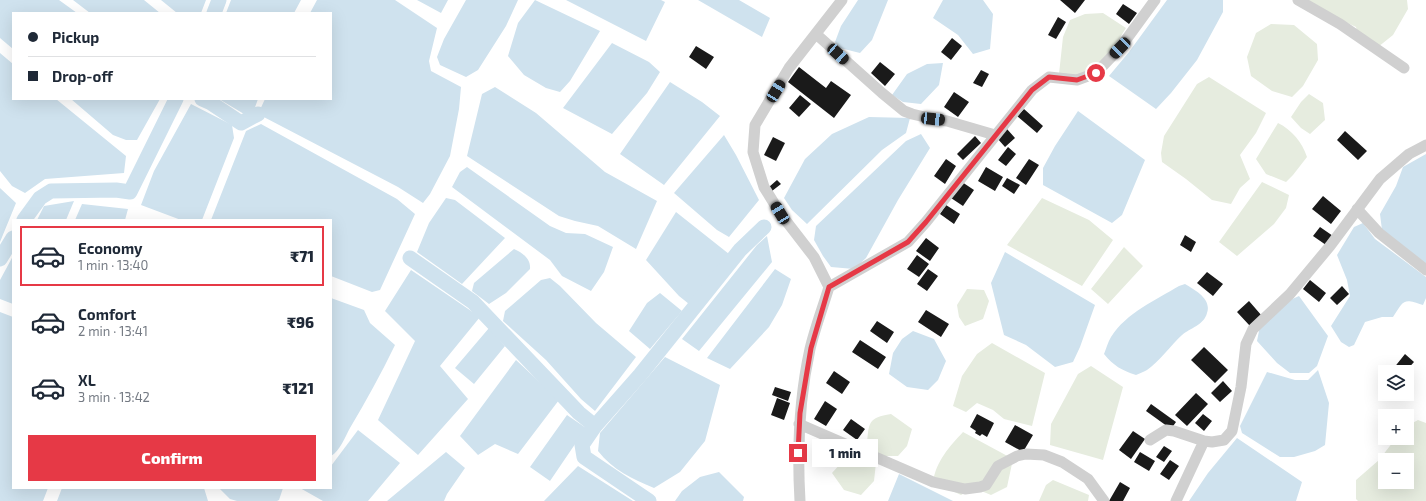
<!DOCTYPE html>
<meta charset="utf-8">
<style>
body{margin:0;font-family:"Exo 2",sans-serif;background:#f6f6f7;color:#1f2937;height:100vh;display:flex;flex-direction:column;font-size:15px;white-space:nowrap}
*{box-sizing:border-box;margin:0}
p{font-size:13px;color:#747a83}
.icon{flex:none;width:22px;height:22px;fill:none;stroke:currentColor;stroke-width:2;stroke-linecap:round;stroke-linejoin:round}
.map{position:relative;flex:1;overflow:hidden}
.details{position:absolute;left:12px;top:219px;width:320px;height:270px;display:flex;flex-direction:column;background:#fff;border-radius:0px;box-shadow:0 4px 16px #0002}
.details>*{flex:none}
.guide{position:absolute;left:12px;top:12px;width:320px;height:88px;border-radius:0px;box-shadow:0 4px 16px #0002;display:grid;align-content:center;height:88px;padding:0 16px;background:#fff}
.fabs{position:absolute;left:1378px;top:365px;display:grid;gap:8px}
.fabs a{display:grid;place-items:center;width:36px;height:36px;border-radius:0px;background:#fff;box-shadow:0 4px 16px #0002;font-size:20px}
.end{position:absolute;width:18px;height:18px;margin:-9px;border:5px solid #e63946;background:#fff;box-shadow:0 0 0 2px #fff}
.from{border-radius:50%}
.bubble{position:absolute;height:28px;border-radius:0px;background:#fff;box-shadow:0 4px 16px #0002;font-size:13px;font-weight:800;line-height:28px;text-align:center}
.car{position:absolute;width:12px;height:24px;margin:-12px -6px;border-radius:5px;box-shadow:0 0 3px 1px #0007;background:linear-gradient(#222 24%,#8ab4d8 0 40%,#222 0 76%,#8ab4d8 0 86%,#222 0)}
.guide b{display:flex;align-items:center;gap:14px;height:38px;font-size:15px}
.guide b+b{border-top:1px solid #e0e1e3}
.guide i{width:10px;height:10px;background:#1f2937}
ul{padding:7px 0 0;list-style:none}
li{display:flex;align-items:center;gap:12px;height:60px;margin:0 8px 6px;padding:0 8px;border:2px solid transparent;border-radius:0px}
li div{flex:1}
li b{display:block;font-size:15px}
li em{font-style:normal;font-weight:800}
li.current{border-color:#e63946}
li>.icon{width:36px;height:36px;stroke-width:1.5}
.primary-button{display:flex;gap:8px;margin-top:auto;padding:8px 16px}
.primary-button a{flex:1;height:46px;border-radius:0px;background:#e63946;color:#fff;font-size:16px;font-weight:800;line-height:46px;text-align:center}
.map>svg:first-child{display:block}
.green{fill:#e6ecdf;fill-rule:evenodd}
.water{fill:#cfe2ee}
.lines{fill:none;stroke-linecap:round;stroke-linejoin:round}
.canal{stroke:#cfe2ee;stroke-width:15}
.building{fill:#1a1a1a}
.minor{stroke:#d0d0d0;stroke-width:11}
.route{stroke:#e63946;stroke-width:5}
</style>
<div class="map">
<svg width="1426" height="501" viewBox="0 0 1426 501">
<rect width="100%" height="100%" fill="#fff"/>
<path class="green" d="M1300,0h107l1,9 -15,26 -15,12 -18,-3 -4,-17z
M1103,13l23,15 -12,19 -27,30 -28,-3 4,-37 7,-17 15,-6z
M1271,24l23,1 23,19 1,16 -15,26 -11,11 -20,-6 -21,-15 -4,-19 9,-24z
M1209,77l57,36 -10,20 -16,22 10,24 -10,9 -9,16 -19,-4 -26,-21 -24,-17 -1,-9 3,-17 33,-52z
M1309,94l14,9 2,17 -15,14 -9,-6 -10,-11 10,-15z
M1278,123c14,7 24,19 29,34l-14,18 -7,7 -20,-8 -10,-15z
M1262,182l27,13 -3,13 -12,16 -37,32 -18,-14z
M1042,198l47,22 24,20 -31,46 -75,-41z
M1124,247l19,19 -35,38 -17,-15z
M967,289l17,1 5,11 -6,18 -18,7 -6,-9 -2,-12z
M992,343l53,30 -13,53 -28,-7 -11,-9 -16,-7 -11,9 -13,-6 9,-30 15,-22z
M1091,366l32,21 -20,73 -53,-15 1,-21 27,-50z
M891,414l21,15 -5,17 -9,10h-17l-14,-12c2,-22 1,-26 24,-30z
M1418,420l8,3v78h-68l-2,-2v-19l23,-20 17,-22h11v-12zM1385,460h22v22h-22z
M963,432l50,27 -6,28 -16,8 -17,-7 -13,7 -28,-13c3,-21 17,-36 30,-50z
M851,452l25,11 -2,18 -13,14 -17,-5 -12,-17z
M1053,480l36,15 -1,6h-49l7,-16z"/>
<path class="water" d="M0,0h59l18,13h-64v36l-13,-11z
M73,0h71l16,13h-70z
M161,0h45l-5,13h-24z
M231,0h70l-7,13h-68z
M317,0h78l42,28 -8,33 2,10 30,16 -2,22 -9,47 -20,38 -7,9 -25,-16 -140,-73 7,-15h66v-86h-21z
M417,0h31l-7,13z
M466,0h52l-12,26 -28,44 -12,7 -26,-12 -3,-8 7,-18z
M535,0l65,31 -30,50 -10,11 -14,-4 -22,-13 -16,-19 10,-33z
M566,0h95l4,2 -19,39z
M698,0h41l31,18 -8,19z
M858,0h30l-16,40 -12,13 -20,-5 -5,-6 6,-16z
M943,0h40l10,14 -3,35 -17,5 -15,-19 -25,-17z
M1167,0h56v12l-26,48 -26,33 -15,16 -47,-33 20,-24z
M612,43l37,19 11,10 -13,21 -35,41 -49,-26z
M0,53l13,11v35h43l70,57 -2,17 -79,6 -20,14 -13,-7 -12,-15z
M943,63l-4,22 -18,19 -18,-2 -11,-7 15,-21 20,-10z
M670,82l32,20 18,14 -56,69 -44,-31z
M495,87l41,26 69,59 52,29 -21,48 -38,-23 -23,-5 -16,-5 -92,-60 15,-62z
M71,99h89l-23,41h-11l-13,-5z
M219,99h39l-4,11 -10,4z
M191,104l41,21 2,13 -32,82h-21l-40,-15 13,-34z
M1078,111l67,49 -23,55 -10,8 -69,-38v-17l12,-22z
M869,117l41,1 -4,15 -24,17 -75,74 -15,-14 -8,-12 21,-39 27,-25z
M261,124l136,75 18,15 -35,76 -8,2 -41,-16v-56h-120l35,-89z
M921,134l9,14 -32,52 -32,58 -12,11 -23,-2 -8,-11 -9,-16 2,-14 90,-85z
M724,135l12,20 23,45 -30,37 -12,-7 -43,-37z
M1426,154v112l-44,-36 -2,-16 16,-28 7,-19z
M467,167l83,59 16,7 19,1 28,13 -9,25 -13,19 -29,-15 -12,-16 -98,-73 8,-15z
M0,188l16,15 -16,39z
M446,198l9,2 50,38 -43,46 -45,-32 12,-29z
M74,201l-8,19h-29l7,-14z
M82,204l46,5 -3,11h-50z
M676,212l53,42 -40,50 -10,-8 -33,-36z
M1363,223l12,16 51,38v21l-3,7c-20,-7 -19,-5 -30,12h-11l-17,5 -11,23 -5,2 -8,-5 -10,-16 19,-30 -3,-16 -10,-25 17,-28z
M767,236l5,26 -73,89 -17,-12 75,-94z
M514,249c9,4 17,10 16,20l-24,24 -17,11 -17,-13 2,-8z
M1005,252l90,53 -15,42 -7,15 -18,5 -29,-22 -22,-10 -13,-52z
M13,256v48l-13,-5v-19z
M775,269l16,10 -9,26 -13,22 -39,42 -23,-11z
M411,270l69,47 -40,49 28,33 -50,56 -40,-35 37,-79 -30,-30z
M550,278l10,8 36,37 40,34 -41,54 -14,-12 -35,-39 -43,-39 2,-10 36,-31z
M1185,284c10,6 27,15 22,29 -3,12 -17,15 -25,22 -10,9 -24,28 -35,35 -3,2 -7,3 -11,5 -15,-5 -22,-9 -32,-21 2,-5 4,-12 7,-17 15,-24 45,-37 68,-51z
M660,293l22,18 -32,38 -21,-18 18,-28z
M1299,296l29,40 -11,30 -8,7h-19l-13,-10 -20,-22 3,-15 30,-26z
M331,298l33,12 6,13 25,22c-14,29 -29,56 -45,83 -5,9 -10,23 -19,28z
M0,312l13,5v171h35l-5,13h-43z
M489,328l16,18 -31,38 -19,-16z
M913,331l21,8 12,22 -8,19 -10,10 -21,-3 -18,-13 4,-21 9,-14z
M665,357l55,28 -15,56 -25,31 -26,16c-22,-9 -41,-18 -56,-37l2,-18z
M516,360l43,40 -41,54 -23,-10 -17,11 -18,-19z
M1318,370l11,33 -4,42 -10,6 -21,6h-14l-38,-24 -2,-7 27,-54 28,8h13z
M567,415l19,13 -36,53 -20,-14z
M358,430l42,33 -32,38h-45l-23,-13h31v-22z
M1237,438l65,44 -6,19h-107l19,-28z
M446,452l19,16 -18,26 -3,7h-57z
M578,466l55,35h-89z
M719,472l25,25 -1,4h-68l7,-10 18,-14z
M899,474l54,27h-65z
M62,488h142l4,13h-151z
M219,488h64l-4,12 -2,1h-40l-7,-2z"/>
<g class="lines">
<path class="canal" d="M214,13l5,-13
M202,99l9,4 30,20 17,-9
M24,220l16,-22 11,-7 65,-1 14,2 46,-93
M410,258l63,44 106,111 16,13
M0,259l13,-21
M649,501l-65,-44 -2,-12 13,-19 45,-51 100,-125 24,-23"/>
</g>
<path class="building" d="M1060,0h25l-10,13z
M1123,4l14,9 -8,11 -13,-10z
M1058,17l8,5 -10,17 -8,-4z
M952,38l10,8 -11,14 -10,-8z
M696,46l18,11 -8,12 -17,-12z
M880,62l15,12 -10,12 -14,-13z
M799,67l27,21 5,-7 20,14 -17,23 -46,-36z
M981,70l8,4 -7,13 -9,-4z
M954,92l15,10 -11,15 -14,-10z
M800,95l11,9 -12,13 -10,-9z
M1024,109l19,17 -6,7 -20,-17z
M1007,129l8,9 -10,9 -8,-9z
M1345,131l22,20 -9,9 -21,-20z
M975,136l6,7 -18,17 -6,-6z
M773,137l12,6 -9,18 -12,-6z
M1008,147l8,7 -10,12 -8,-6z
M946,159l10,7 -11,18 -11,-8z
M1029,159l10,6 -13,20 -10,-7z
M986,167l17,10 -8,14 -17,-10z
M1007,178l13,7 -6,9 -12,-8z
M777,180l4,4 -9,7 -3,-4z
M962,182l12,8 -11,16 -12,-8z
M1323,196l18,15 -10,13 -19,-15z
M946,205l14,9 -6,10 -14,-10z
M1320,227l13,9 -7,9 -13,-9z
M1185,235l11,7 -5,10 -11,-7z
M926,238l13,10 -9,13 -14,-10z
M917,255l12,9 -10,13 -12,-8z
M928,269l10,7 -11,15 -10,-7z
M1207,272l16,12 -10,12 -16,-13z
M1310,280l16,13 -7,9 -16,-13z
M1342,286l7,8 -12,11 -7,-7z
M1249,301l13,15 -12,10 -13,-14z
M926,310l23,14 -8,13 -23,-15z
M877,321l17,11 -7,11 -17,-12z
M860,340l26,17 -8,12 -26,-17z
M1204,347l24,23 -13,13 -24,-23z
M1405,354l9,8 -9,10h-9l-3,-3z
M834,371l16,11 -8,12 -16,-11z
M1223,381l9,10 -12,11 -9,-9z
M775,387l16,5 -3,9 -16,-6z
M1196,393l12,11 -21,22 -12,-11z
M777,398l13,5 -6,17 -13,-5z
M825,401l12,8 -11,17 -12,-7z
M1151,404l25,18 -5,7 -25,-18z
M977,414l17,9 -7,14 -5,-3 -2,2 -5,-3 1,-2 -6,-4z
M1203,414l9,7 -8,10 -9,-8z
M851,419l14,10 -8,11 -14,-10z
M1015,425l18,10 -10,17 -18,-10z
M1133,431l12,8 -14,20 -12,-9z
M1164,446l8,5 -8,11 -8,-5z
M1140,452l15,9 -6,10 -15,-9z
M1170,460l9,6 -10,14 -9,-6z
M1120,482l10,6 -7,13h-14z"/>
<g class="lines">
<path class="minor" d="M1298,0l42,24 64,44
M816,34l66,59 22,18 8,3 21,5 14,2 48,14
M1357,209l22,24 47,37
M829,287l79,-45 18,-20 106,-132 17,-13 28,3 19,-7 24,-25 35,-48
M799,424l134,58 32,7 15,-2 6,-2 12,-19 19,-10 9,-2 18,1 18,7 26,17 16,22
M1150,440l16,-10 8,1 30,10 8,1 12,-2 8,-9 9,-44 5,-43 7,-15 37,-35 40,-48 50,-67 29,-25 17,-9
M800,501c-3,-51 -1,-102 10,-152 5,-21 13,-42 19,-62l-15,-30 -34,-44 -16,-26 -11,-35 2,-27 34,-57 53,-68
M1176,501l28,-60"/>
</g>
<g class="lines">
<path class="route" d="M798,453l2,-40 11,-65 18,-61 79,-45 18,-20 106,-132 17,-13 28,3 19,-7"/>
</g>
</svg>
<div class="fabs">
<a><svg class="icon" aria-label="layers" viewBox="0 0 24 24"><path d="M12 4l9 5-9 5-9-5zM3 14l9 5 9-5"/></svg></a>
<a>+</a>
<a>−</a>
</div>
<i class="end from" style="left:1096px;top:73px"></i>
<i class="end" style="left:798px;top:453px"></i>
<div class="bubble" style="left:812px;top:439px;width:66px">1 min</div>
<i class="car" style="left:1120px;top:48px;rotate:224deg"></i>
<i class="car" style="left:838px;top:54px;rotate:132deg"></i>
<i class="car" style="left:776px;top:91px;rotate:31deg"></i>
<i class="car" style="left:933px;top:119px;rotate:96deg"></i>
<i class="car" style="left:780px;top:213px;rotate:329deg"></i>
<div class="guide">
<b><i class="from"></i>Pickup</b>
<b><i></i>Drop-off</b>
</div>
<section class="details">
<ul>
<li class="current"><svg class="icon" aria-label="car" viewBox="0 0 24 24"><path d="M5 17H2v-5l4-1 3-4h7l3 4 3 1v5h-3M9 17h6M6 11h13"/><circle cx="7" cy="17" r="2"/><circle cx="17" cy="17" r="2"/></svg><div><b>Economy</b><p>1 min · 13:40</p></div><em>₹71</em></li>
<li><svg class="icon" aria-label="car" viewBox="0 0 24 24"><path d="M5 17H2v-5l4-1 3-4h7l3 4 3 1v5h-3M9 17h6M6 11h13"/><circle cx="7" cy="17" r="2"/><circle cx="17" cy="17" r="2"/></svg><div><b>Comfort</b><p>2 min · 13:41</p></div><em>₹96</em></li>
<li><svg class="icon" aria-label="car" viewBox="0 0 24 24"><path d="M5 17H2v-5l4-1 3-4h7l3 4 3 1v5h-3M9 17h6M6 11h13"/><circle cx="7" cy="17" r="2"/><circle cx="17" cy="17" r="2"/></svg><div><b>XL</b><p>3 min · 13:42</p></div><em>₹121</em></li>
</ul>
<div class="primary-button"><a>Confirm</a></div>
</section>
</div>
